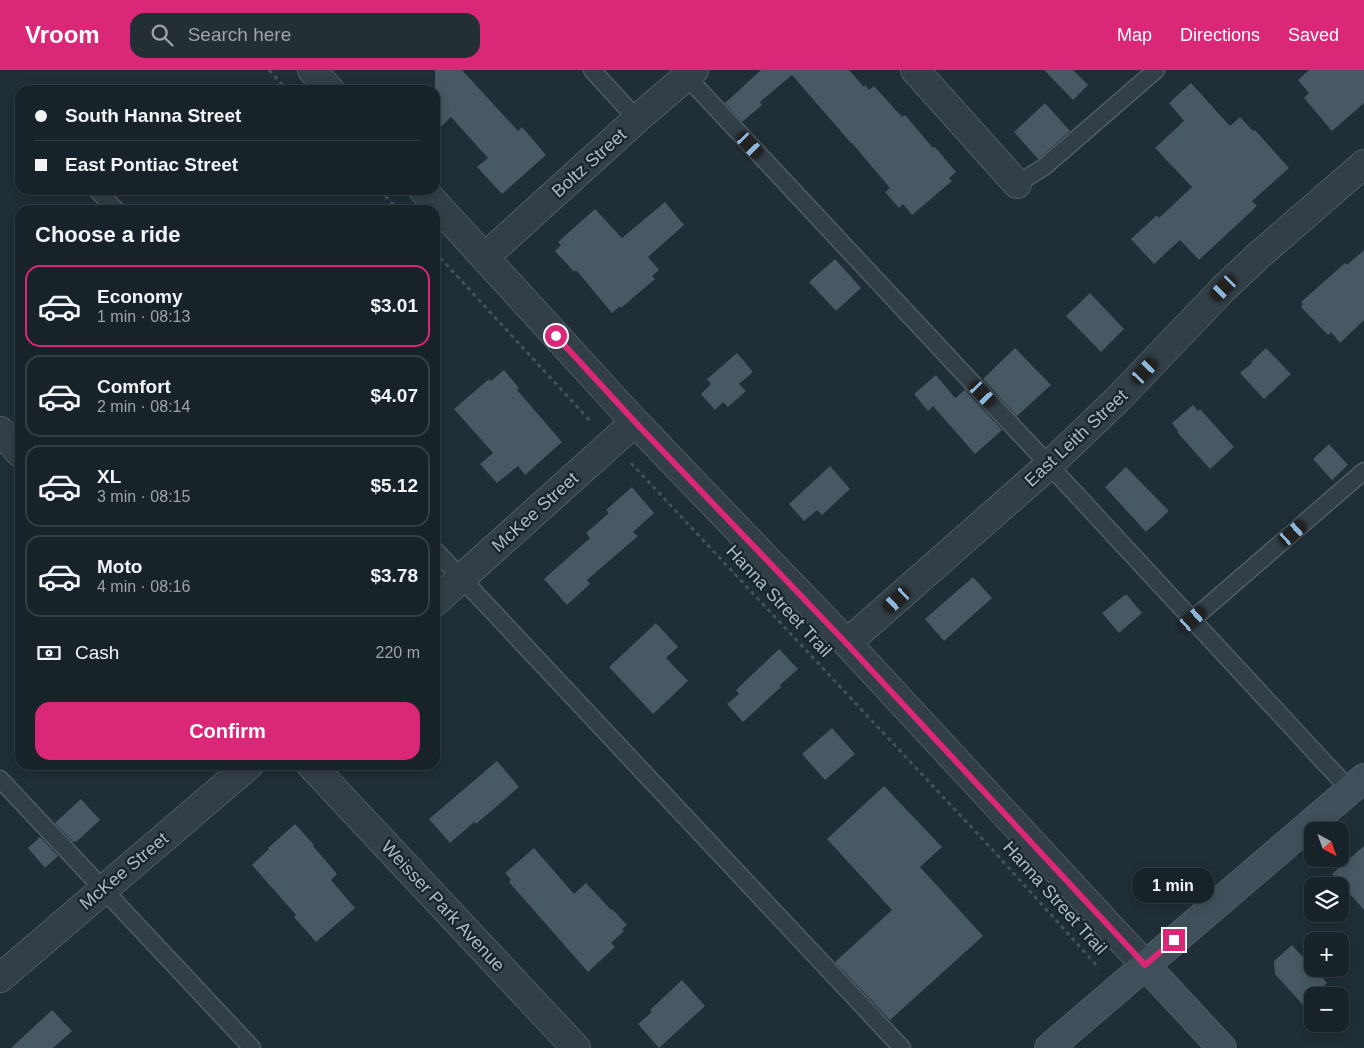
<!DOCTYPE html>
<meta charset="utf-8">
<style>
body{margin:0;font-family:Helvetica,sans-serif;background:#242f35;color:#f1f3f6;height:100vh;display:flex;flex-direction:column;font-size:19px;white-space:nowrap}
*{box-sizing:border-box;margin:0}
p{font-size:16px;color:#9ea4a8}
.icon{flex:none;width:28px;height:28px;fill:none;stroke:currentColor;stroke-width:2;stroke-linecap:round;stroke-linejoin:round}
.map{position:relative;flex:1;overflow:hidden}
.side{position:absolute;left:15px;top:135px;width:425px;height:565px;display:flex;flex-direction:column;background:#172229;border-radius:15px;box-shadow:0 2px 12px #0003,0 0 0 1px #363f46}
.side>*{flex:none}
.banner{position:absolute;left:15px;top:15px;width:425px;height:110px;border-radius:15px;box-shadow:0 2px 12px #0003,0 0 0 1px #363f46;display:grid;align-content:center;height:110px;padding:0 20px;background:#172229}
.needle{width:32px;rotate:139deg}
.fabs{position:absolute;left:1304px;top:752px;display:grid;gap:10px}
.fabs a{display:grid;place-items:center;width:45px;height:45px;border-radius:10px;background:#172229;box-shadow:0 2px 12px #0003,0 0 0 1px #363f46;font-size:25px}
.end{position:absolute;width:22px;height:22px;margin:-11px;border:6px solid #db2777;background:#fff;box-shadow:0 0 0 2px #fff}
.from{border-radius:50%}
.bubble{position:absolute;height:35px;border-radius:15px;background:#172229;box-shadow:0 2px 12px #0003,0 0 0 1px #363f46;font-size:16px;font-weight:600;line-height:35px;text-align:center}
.car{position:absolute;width:15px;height:30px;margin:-15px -8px;border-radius:6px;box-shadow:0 0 4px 1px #0007;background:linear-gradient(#222 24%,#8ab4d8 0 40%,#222 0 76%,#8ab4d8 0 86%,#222 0)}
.banner b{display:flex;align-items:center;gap:18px;height:48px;font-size:19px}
.banner b+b{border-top:1px solid #363f46}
.banner i{width:12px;height:12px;background:#f1f3f6}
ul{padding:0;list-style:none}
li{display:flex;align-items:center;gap:15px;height:82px;margin:0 10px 8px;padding:0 10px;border:2px solid #363f46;border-radius:15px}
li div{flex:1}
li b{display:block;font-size:19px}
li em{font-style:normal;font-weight:600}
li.current{border-color:#db2777}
li>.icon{width:45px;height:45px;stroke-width:1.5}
h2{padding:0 20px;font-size:22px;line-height:60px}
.pay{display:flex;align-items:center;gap:12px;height:55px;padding:0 20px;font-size:19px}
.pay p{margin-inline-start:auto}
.primary-button{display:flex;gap:10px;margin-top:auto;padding:10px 20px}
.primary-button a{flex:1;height:58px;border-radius:15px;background:#db2777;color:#fff;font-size:20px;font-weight:600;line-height:58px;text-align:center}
header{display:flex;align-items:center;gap:30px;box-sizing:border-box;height:70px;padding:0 25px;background:#db2777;color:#fff}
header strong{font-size:24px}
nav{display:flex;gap:28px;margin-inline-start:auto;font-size:18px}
.search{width:350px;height:45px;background:#242f35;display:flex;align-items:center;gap:12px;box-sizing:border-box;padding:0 18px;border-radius:15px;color:#9ea4a8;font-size:19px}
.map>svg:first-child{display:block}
.building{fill:#475963}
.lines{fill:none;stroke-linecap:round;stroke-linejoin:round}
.lane-casing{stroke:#505d65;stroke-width:19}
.street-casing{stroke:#505d65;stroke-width:30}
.secondary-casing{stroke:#505d65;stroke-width:30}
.path{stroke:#405655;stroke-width:3;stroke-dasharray:4 4;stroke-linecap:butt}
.lane{stroke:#323f47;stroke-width:16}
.street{stroke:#323f47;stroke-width:28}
.secondary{stroke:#40505b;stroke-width:28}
.route{stroke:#db2777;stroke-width:6}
.labels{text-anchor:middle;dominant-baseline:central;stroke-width:4.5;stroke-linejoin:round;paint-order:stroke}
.street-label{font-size:18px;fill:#acbbc4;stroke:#18242c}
</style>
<header>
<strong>Vroom</strong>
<div class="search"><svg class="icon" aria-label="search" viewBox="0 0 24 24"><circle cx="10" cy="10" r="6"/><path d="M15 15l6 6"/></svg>Search here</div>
<nav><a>Map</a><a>Directions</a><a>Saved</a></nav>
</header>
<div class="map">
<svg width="1364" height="978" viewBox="0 0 1364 978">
<rect width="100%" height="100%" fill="#1f2e37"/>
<path class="building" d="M435,0h27l56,61 4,-4 24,28 -44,39 -25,-27 11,-9 -37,-41 -16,15z
M761,0h88l15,17 1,-2 4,5 5,-4 28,31 3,-2 28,33 2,-1 21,25 -7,6 3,3 -40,34 -9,-11 -4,4 -14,-16 5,-4 -38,-45h-1l-59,-68 -32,27 2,3 -20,17 -17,-19z
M1044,0h29l15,15 -15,15z
M1309,0h55v33l-32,28 -28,-33 5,-5 -11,-13z
M1191,13l39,43 10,-9 13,14 2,-1 34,38 -37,33 5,5 -58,54 -19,-20 -26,24 -23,-25 26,-24 2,3 33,-31 -37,-39 29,-27 -15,-18z
M1045,33l25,28 -32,28 -24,-27z
M665,132l19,23 -36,32 11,13 -7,6 3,3 -34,29 -1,-2 -8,7 -36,-43 -2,2 -19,-21 6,-6 -3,-3 37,-33 27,29z
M1364,180v70l-24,23 -9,-11 -3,3 -27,-28 2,-3 -2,-2 44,-39 2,2z
M835,189l26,29 -25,23 -27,-29z
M1090,223l34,36 -23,23 -35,-36z
M1015,278l36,37 -34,31 -34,-37z
M1266,278l25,26 -27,25 -24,-26 12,-10 -1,-1z
M737,283l16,19 -14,12 7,7 -18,16 -5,-5 -8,8 -14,-16 10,-10 -4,-5z
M504,300l15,18 -2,2 45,52 -37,33 -7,-9 -21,17 -17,-19 13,-11 -39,-44 35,-30 2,2z
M936,305l19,23 10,-8 37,40 -27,24 -42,-48 -5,5 -14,-17z
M1193,335l5,6 2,-2 34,38 -24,22 -33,-37 1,-1 -6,-8z
M1329,374l19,21 -16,15 -19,-21z
M830,396l20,23 -28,26 -5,-5 -13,11 -15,-17z
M1126,397l43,44 -23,21 -41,-45z
M632,417l22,26 -21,19 5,4 -51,44 3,4 -23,21 -23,-26 46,-41 -4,-5 23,-20 -3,-3z
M973,507l19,21 -48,43 -19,-22z
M1126,524l16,19 -23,20 -17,-20z
M656,553l22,24 -12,11 22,23 -35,33 -44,-47z
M779,579l19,20 -18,16 1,2 -38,35 -16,-18 12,-10 -3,-4z
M832,658l23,26 -30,26 -23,-26z
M497,691l22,26 -43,37 -2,-2 -24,21 -21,-24z
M884,716l58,61 -22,20 63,69 -93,84 -55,-58 57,-52 -65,-71z
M81,729l19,21 -24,22 -1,-1 -2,1 -18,-19z
M295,754l19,21 -1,1 24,28 -6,6 24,28 -39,34 -22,-25 2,-2 -44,-50 17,-16 -1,-1z
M40,767l18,19 -13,12 -17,-20z
M1364,776v64l-32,-36z
M534,778l40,46 12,-11 25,27 1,-1 15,16 -5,4 2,2 -13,12 4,4 -27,25 -79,-90 2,-2 -6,-7z
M1292,875l35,38 -24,22 -28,-31 -1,-13z
M682,910l23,26 -46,42 -21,-24 14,-12 -2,-2z
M52,940l20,21 -19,17h-42z"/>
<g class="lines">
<defs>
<path id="lane" d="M592,0l45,49
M687,7l362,388 301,325
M1017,114l27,-17 112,-97
M97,120l19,20
M435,480l467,498
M1193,549l171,-148
M0,709l252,269"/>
<path id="street" d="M312,0l18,20
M915,0l102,114
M423,120l212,232 212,221 298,322
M485,187l152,-138 57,-49
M0,361l20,22
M435,532l200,-180
M847,573l202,-178 69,-66 106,-111 34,-32 106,-92
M311,695l265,283
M0,908l249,-213"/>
<path id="secondary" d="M1145,895l77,83
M1049,978l315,-270"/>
</defs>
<use href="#lane" class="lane-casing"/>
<use href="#street" class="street-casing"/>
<use href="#secondary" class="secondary-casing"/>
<path class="path" d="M269,0l18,20
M380,120l18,20
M435,182l157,171
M631,393l357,382 111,123"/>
<use href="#lane" class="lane"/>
<use href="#street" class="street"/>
<use href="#secondary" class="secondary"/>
</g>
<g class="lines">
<path class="route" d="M556,266l79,86 212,222 298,321 29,-25"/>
</g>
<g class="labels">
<g class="street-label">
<text transform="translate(589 93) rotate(-42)">Boltz Street</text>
<text transform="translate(1076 368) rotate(-43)">East Leith Street</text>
<text transform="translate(535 442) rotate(-42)">McKee Street</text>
<text transform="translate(779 531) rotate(47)">Hanna Street Trail</text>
<text transform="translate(124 801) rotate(-40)">McKee Street</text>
<text transform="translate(1055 828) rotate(48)">Hanna Street Trail</text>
<text transform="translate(443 836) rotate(47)">Weisser Park Avenue</text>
</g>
</g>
</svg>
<div class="fabs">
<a><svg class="needle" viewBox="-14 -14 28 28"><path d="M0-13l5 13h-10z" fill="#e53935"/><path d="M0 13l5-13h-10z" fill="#9ea4a8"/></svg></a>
<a><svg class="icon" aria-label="layers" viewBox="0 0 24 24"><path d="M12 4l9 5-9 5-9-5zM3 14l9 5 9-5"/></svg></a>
<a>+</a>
<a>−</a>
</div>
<i class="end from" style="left:556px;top:266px"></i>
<i class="end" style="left:1174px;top:870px"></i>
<div class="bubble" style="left:1132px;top:798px;width:82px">1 min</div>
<i class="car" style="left:750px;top:75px;rotate:137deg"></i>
<i class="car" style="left:1224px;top:218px;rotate:224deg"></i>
<i class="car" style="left:1145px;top:301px;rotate:43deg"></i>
<i class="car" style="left:983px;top:324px;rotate:137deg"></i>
<i class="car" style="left:1293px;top:463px;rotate:49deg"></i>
<i class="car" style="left:897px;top:530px;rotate:228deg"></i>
<i class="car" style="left:1193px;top:549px;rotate:49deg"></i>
<div class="banner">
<b><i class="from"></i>South Hanna Street</b>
<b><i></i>East Pontiac Street</b>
</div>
<section class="side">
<h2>Choose a ride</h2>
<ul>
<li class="current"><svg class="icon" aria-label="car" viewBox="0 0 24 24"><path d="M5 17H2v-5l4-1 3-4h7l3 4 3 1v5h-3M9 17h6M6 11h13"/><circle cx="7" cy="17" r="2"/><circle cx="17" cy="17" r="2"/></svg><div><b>Economy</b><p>1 min · 08:13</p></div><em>$3.01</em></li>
<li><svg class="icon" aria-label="car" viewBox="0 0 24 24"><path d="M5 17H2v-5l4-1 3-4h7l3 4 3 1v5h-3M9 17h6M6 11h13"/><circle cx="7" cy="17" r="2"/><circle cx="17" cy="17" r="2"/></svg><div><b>Comfort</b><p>2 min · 08:14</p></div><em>$4.07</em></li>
<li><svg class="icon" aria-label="car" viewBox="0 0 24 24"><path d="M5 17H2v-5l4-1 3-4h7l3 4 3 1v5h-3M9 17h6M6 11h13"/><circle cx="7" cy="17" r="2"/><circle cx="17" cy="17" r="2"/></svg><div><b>XL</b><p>3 min · 08:15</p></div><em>$5.12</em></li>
<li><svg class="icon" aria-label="car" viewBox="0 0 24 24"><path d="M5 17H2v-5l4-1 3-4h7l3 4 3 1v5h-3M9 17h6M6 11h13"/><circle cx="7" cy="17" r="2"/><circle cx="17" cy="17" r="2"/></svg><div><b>Moto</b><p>4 min · 08:16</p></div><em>$3.78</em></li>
</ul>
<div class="pay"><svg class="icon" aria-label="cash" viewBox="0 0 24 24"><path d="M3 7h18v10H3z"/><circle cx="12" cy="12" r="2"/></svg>Cash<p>220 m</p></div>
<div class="primary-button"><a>Confirm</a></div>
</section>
</div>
